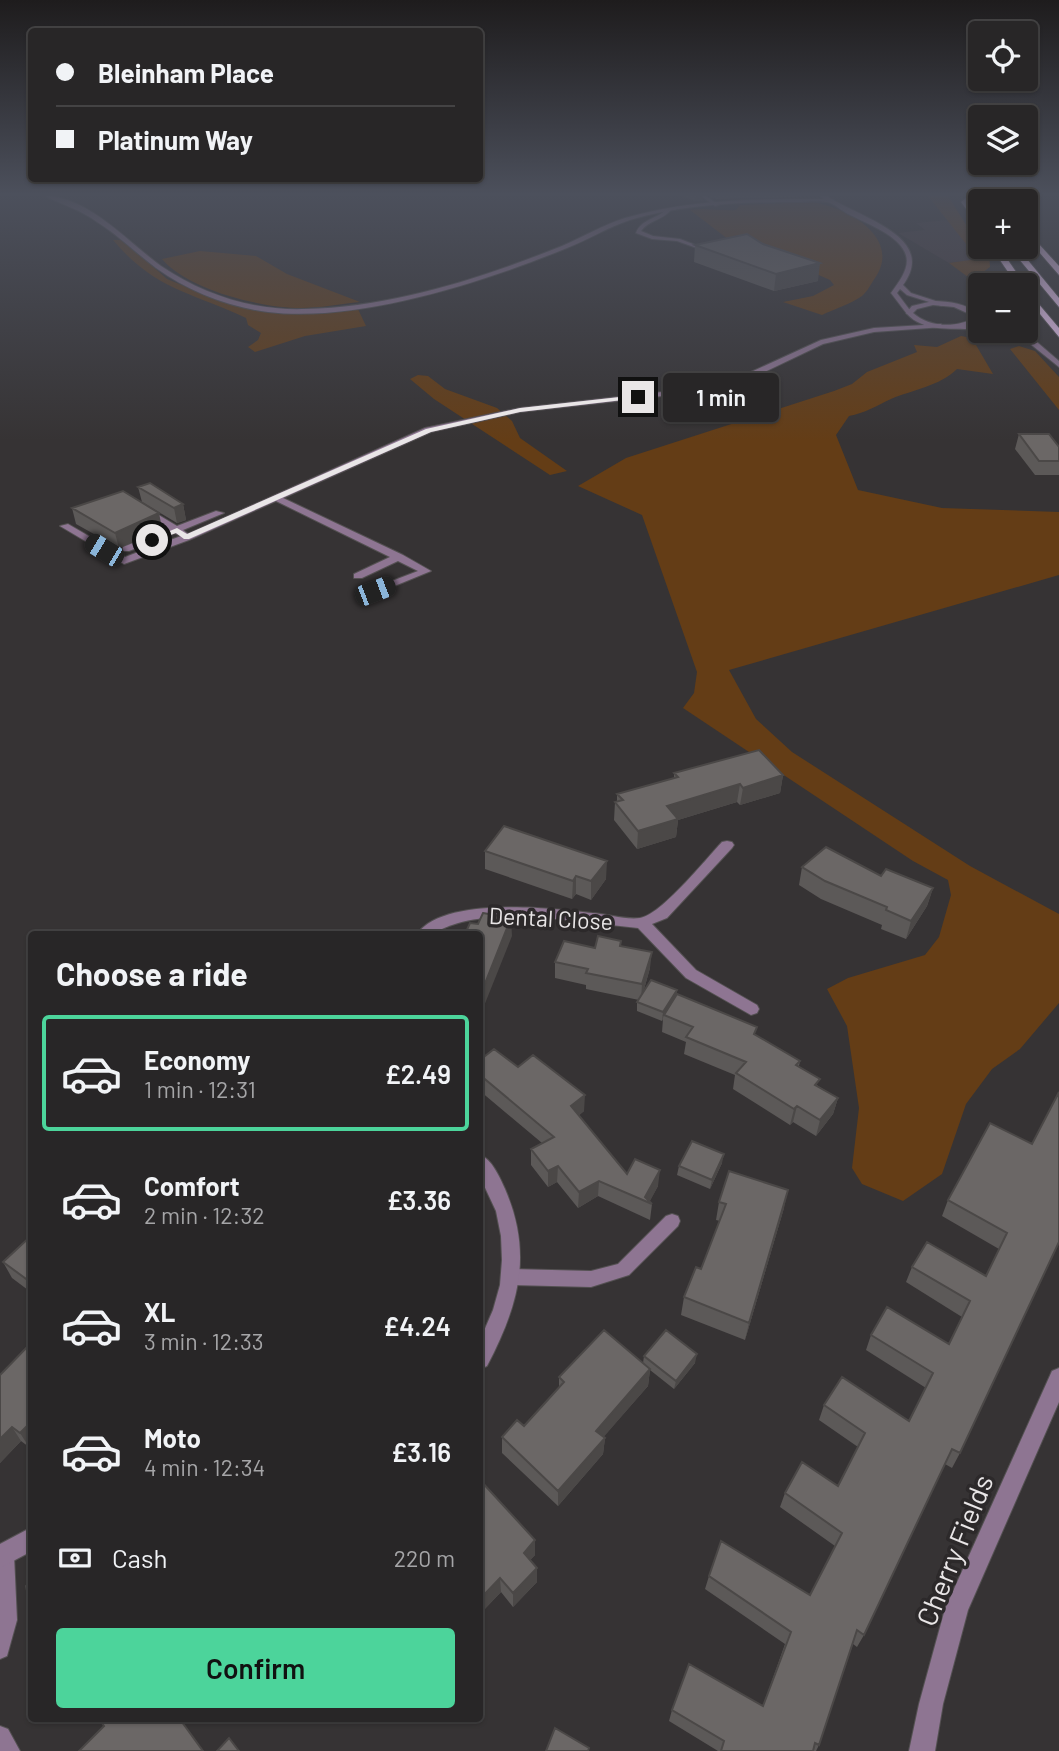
<!DOCTYPE html>
<meta charset="utf-8">
<style>
body{margin:0;font-family:Barlow,sans-serif;background:#302e2f;color:#f1f3f6;height:100vh;display:flex;flex-direction:column;font-size:26px;white-space:nowrap}
*{box-sizing:border-box;margin:0}
p{font-size:23px;color:#a5a5a7}
.icon{flex:none;width:38px;height:38px;fill:none;stroke:currentColor;stroke-width:2;stroke-linecap:round;stroke-linejoin:round}
.map{position:relative;flex:1;overflow:hidden}
.details{position:absolute;left:28px;top:931px;width:455px;height:791px;display:flex;flex-direction:column;background:#282627;border-radius:7px;box-shadow:0 2px 5px #0004,0 0 0 2px #444344}
.details>*{flex:none}
.banner{position:absolute;left:28px;top:28px;width:455px;height:154px;border-radius:7px;box-shadow:0 2px 5px #0004,0 0 0 2px #444344;display:grid;align-content:center;height:154px;padding:0 28px;background:#282627}
.buttons{position:absolute;left:968px;top:21px;display:grid;gap:14px}
.buttons a{display:grid;place-items:center;width:70px;height:70px;border-radius:7px;background:#282627;box-shadow:0 2px 5px #0004,0 0 0 2px #444344;font-size:35px}
.end{position:absolute;width:32px;height:32px;margin:-16px;border:9px solid #e9e6e7;background:#111;box-shadow:0 0 0 4px #111}
.from{border-radius:50%}
.bubble{position:absolute;height:49px;border-radius:7px;background:#282627;box-shadow:0 2px 5px #0004,0 0 0 2px #444344;font-size:23px;font-weight:600;line-height:49px;text-align:center}
.car{position:absolute;width:21px;height:42px;margin:-21px -10px;border-radius:9px;box-shadow:0 0 5px 2px #0007;background:linear-gradient(#222 24%,#8ab4d8 0 40%,#222 0 76%,#8ab4d8 0 86%,#222 0)}
.banner b{display:flex;align-items:center;gap:24px;height:66px;font-size:26px}
.banner b+b{border-top:2px solid #444344}
.banner i{width:18px;height:18px;background:#f1f3f6}
ul{padding:0;list-style:none}
li{display:flex;align-items:center;gap:21px;height:116px;margin:0 14px 10px;padding:0 14px;border:4px solid transparent;border-radius:7px}
li div{flex:1}
li b{display:block;font-size:26px}
li em{font-style:normal;font-weight:600}
li.selected{border-color:#4cd49b}
li>.icon{width:63px;height:63px;stroke-width:1.5}
h2{padding:0 28px;font-size:32px;line-height:84px}
.pay{display:flex;align-items:center;gap:18px;height:77px;padding:0 28px;font-size:26px}
.pay p{margin-inline-start:auto}
.button{display:flex;gap:14px;margin-top:auto;padding:14px 28px}
.button a{flex:1;height:80px;border-radius:7px;background:#4cd49b;color:#111;font-size:28px;font-weight:600;line-height:80px;text-align:center}
.map>svg:first-child{display:block}
.built{fill:#453b3f}
.green{fill:#643d16}
.lines{fill:none;stroke-linecap:round;stroke-linejoin:round}
.service-casing{stroke:#535051;stroke-width:2}
.minor-casing{stroke:#535051;stroke-width:2}
.tertiary-casing{stroke:#535051;stroke-width:2}
.trunk-casing{stroke:#535051;stroke-width:2}
.service{fill:#8e7592;fill-rule:evenodd}
.minor{fill:#8e7592;fill-rule:evenodd}
.tertiary{fill:#8e7592;fill-rule:evenodd}
.trunk{fill:#f0caf6;fill-rule:evenodd}
.wall{fill:#5c5958}
.shaded-wall{fill:#4b4847}
.building{fill:#6b6766;stroke:#4b4847;stroke-width:2}
.route{fill:#e9e6e7}
.labels{text-anchor:middle;dominant-baseline:central;stroke-width:7;stroke-linejoin:round;paint-order:stroke}
.street-label{font-size:23px;fill:#e9e6e7;stroke:#2c292a}
.near-street-label{font-size:28px;fill:#e9e6e7;stroke:#2c292a}
</style>
<div class="map">
<svg width="1059" height="1751" viewBox="0 0 1059 1751">
<rect width="100%" height="100%" fill="#363334"/>
<path class="built" d="M948,220l31,40 -30,3 -51,-30 27,-3 -9,-7z"/>
<path class="green" d="M928,196h20l32,51 9,8 1,12 -18,13 -23,-17 29,-4z
M811,202c34,4 92,35 64,76 -4,6 -8,14 -13,18 -11,8 -28,13 -40,19l-39,-13 30,-6 21,-11 -4,-5 -63,-28 -30,-6 -47,-36c16,-2 30,1 46,0l4,-5z
M113,240h10l44,39 46,19 55,13 89,-4 9,19 -61,10 -50,16 -7,-5 10,-7 3,-7 -13,-8 -2,-7c-55,-26 -91,-28 -133,-78z
M200,251l56,5 31,18 73,28c-20,2 -40,6 -59,6 -40,0 -113,-18 -139,-49z
M961,336l22,4 -7,5 17,29 -36,-5c-17,17 -45,21 -66,30 -15,7 -26,14 -42,17l-13,19 22,55 84,18 117,4v63l-330,95 27,49 36,33 178,114 89,48v89l-39,46 -28,20 -26,35 -24,70 -39,27 -41,-17 -10,-16 7,-60 -12,-82 -20,-37 21,-11 77,-23 14,-18 12,-42 -3,-15 -35,-19 -230,-153 11,-15 3,-21 -55,-157 -64,-29 48,-28 208,-67 18,-7 15,-12 50,-20 -3,-7 23,2z
M1019,346l16,5 24,26v33l-49,-61z
M418,375l10,1 17,13 52,19 15,13 8,17 47,33 -17,4 -116,-76 -24,-20z"/>
<g class="lines">
<defs>
<path id="service" d="M701,196h5l13,9 -4,1z
M667,209l4,1c-8,10 -22,10 -30,21l12,5 27,3 31,12v2l-34,-12 -25,-2 -16,-6c5,-14 21,-14 31,-24z
M672,1214l6,2 2,5 -2,5 -49,49 -38,12 -79,-2 -6,-3 -2,-5 2,-5 6,-3 79,2 27,-7 48,-48z
M4,1545l7,3 3,7 3,65 -10,36 -7,3v-112z
M0,1726l8,3 12,22h-20z"/>
<path id="minor" d="M45,196c43,0 84,47 116,70 43,29 93,45 145,43 87,-2 176,-31 256,-63 21,-9 41,-21 63,-28 65,-19 132,-19 199,-19l-4,-3h7c30,21 112,40 76,89l8,8 34,11 -3,2 -35,-11 -7,-6 -3,4 15,20 -5,1 -16,-21c16,-22 26,-37 -1,-57 -13,-9 -28,-15 -42,-22 -6,-3 -12,-9 -18,-11 -9,-3 -23,-1 -32,-1 -57,0 -114,2 -168,18 -22,7 -42,20 -63,28 -83,34 -209,75 -299,64 -40,-5 -80,-21 -112,-44 -20,-15 -38,-33 -59,-46 -16,-12 -34,-17 -52,-26z
M941,324l2,3 -69,5 -51,12 -67,32 -94,20 -142,16 -89,20 -148,66 120,57 28,16 -56,23 -5,-3 1,-2 47,-18 -20,-10 -36,17h-8v-4l36,-17 -114,-56 -87,39 -65,24 -64,-38 8,-2 57,33 56,-21 -6,-3 -46,18h-6v-4l45,-18 -27,-17v-4h6l30,18 39,-15 8,2 -41,17 5,4 237,-106 95,-20 142,-16 89,-20 70,-32 53,-12z
M727,841l5,1 2,3 -2,3 -65,70 -15,6 44,46 61,35 2,4 -2,4 -6,2 -65,-37 -48,-50c-47,-5 -95,-13 -143,-11 -14,1 -29,3 -43,8 -16,5 -15,11 -35,9 27,-38 134,-26 175,-21 15,1 34,7 48,5 21,-3 66,-59 82,-76z
M480,1155c12,4 20,23 25,34 28,65 14,116 -18,177l-7,3v-29l13,-30 7,-25 2,-25 -1,-24 -5,-25 -16,-34z
M1059,1368v34l-91,208 -25,94 -8,47h-26l10,-47 26,-95 107,-238z
M32,1527v24l-32,17v-24z"/>
<path id="tertiary" d="M933,301c17,0 33,3 47,13v6l-8,5 8,1v4c-26,-3 -55,4 -74,-17l6,-7zM933,305l21,2 22,10c-19,11 -46,11 -63,-4l4,-4z
M993,331h31l35,30v6l-36,-29z"/>
<path id="trunk" d="M968,196l7,1 -6,5 11,18v8l-19,-26z
M989,196h8l5,5h-8z
M1026,230l33,36v9l-33,-38z
M991,247h8l26,38h-8z
M1009,247h8l42,51v9z
M1026,289l33,39v9l-33,-40z"/>
</defs>
<use href="#service" class="service-casing"/>
<use href="#minor" class="minor-casing"/>
<use href="#tertiary" class="tertiary-casing"/>
<use href="#trunk" class="trunk-casing"/>
<use href="#service" class="service"/>
<use href="#minor" class="minor"/>
<use href="#tertiary" class="tertiary"/>
<use href="#trunk" class="trunk"/>
</g>
<path class="wall" d="M682,196h21v5h-8z
M708,196h110l-102,3z
M763,244l55,37 -44,10 -80,-29 1,-17z
M1019,434l40,13v28h-24l-20,-26z
M138,487l45,17 3,16 -9,3 -35,-21z
M72,508l90,20 -43,20 -43,-24z
M674,773l109,2 -3,18 -40,12 -3,-3 -59,18 -2,17 -39,12 -23,-29 1,-18h2v-8l57,-16z
M485,851l121,28 -15,21 -15,-6 -4,5 -87,-30z
M802,867l131,21 -6,18 -21,33 -25,-10 1,-4 -61,-26 -22,-14z
M621,941v5l29,22 -7,25 34,-3 -1,5 80,40 44,26 -1,5 19,20 20,12 -5,16 -17,22 -23,-14 -3,3 -57,-36 2,-14 -51,-21 2,-12 -24,-10 1,-13 -1,2 -25,-10v-9l2,-2 -53,-11v-4l-31,-7v-16l40,-14z
M480,1060l38,7 66,44 -6,5 49,58 31,12 -9,16 3,2 -2,16 -52,-24 -20,12 -21,-26 -9,5 -17,-22v-16l11,-6 -62,-52z
M1032,1144l-72,309 -8,15 -7,-4 -81,171 -7,12 -4,-3 -34,101 -3,6h-98l-49,-30 3,-11 91,-4 22,-62 -80,-55 4,-13 101,19 25,-49 -55,-39 5,-14 53,-7 20,-39 -39,-27 5,-15 85,16 17,-33 -60,-38 5,-15 78,9 13,-27 -56,-35 6,-15 74,9 13,-27 -57,-33 6,-16z
M722,1163l-12,26 -33,-14 2,-9z
M719,1202l65,6 -39,132 -64,-25 3,-18 17,-28 19,-48 -4,-1z
M32,1235v58l-20,-15 -9,-16z
M644,1356l51,7 -21,26 -24,-19 -2,16 -45,51 2,1 -2,16 -45,52 -56,-53v-16l22,-11 35,-38v-11l84,-14z
M0,1375l29,72 -8,-6 -21,22z
M480,1480l55,60v15l-5,5 7,8v14l-24,25 -12,-15 -21,22z"/>
<path class="shaded-wall" d="M696,196h7v5h-8z
M820,263l-2,18 -44,10 2,-17z
M183,504l3,16 -9,3 -3,-15z
M159,513l3,15 -43,20 -4,-15z
M783,775l-3,18 -40,12 3,-17z
M740,784l-3,18 -59,18 -2,17 -39,12 1,-18 29,-25z
M607,861l-1,18 -15,21v-19z
M576,876v18l-4,5 1,-18z
M933,888l-6,18 -21,33 5,-18z
M511,918l1,18 -32,80v-20z
M652,952l-2,16 -9,32 1,-16z
M677,990l-1,9 -12,16 -2,6 1,-9z
M585,1095l-1,16 -14,12 1,-17z
M838,1098l-5,16 -17,22 4,-16z
M797,1106l-4,16 -3,3 4,-16z
M724,1154l-2,9 -12,26 2,-9z
M558,1166l-1,16 -9,5v-16z
M660,1170l-2,16 -9,17 -4,-6z
M599,1181l-1,15 -20,12 1,-16z
M788,1190l-4,18 -39,132 4,-17z
M697,1354l-2,9 -21,26 2,-8z
M650,1369l-2,17 -53,61 1,-16z
M32,1421v24l-3,2 -9,-14z
M12,1427l9,14 -21,22v-24z
M605,1438l-2,16 -45,52v-15z
M535,1540v15l-11,12v-14z
M537,1568v14l-24,25v-14z
M500,1578l1,14 -21,22v-15z"/>
<path class="building" d="M747,234l16,10 57,19 -44,11 -81,-29z
M1019,434h30l10,13v14h-20z
M150,483l33,21 -9,4 -36,-21z
M123,491l36,22 -44,20 -43,-25z
M759,750l24,25 -40,13 -3,-4 -73,22 11,13 -40,12 -23,-29 8,-2 -6,-6 61,-17 -4,-4z
M504,826l103,35 -16,20 -15,-5 -3,5 -88,-30z
M826,847l55,29 5,-7 47,19 -22,33 -25,-11 1,-3 -62,-26 -23,-14z
M483,913l28,5 -31,78v-62h-15l5,-11 8,1z
M598,936l23,5 -1,5 32,6 -10,32 -56,-11 2,-4 -33,-7 9,-21 31,7z
M651,980l26,10 -14,22 -26,-10z
M677,994l80,33 -3,7 46,27 -4,4 24,14 -5,6 23,13 -18,22 -23,-14 -3,3 -58,-36 10,-11 -60,-25 7,-10 -29,-12z
M494,1049l24,18 15,-12 52,40 -14,11 56,68 8,-15 25,11 -15,27 7,7 -53,-23 -20,11 -21,-26 -10,5 -17,-22 23,-12 -74,-62v-15z
M1059,1092v150l-99,211 -8,-4 -88,186 -7,-5 -38,115 -4,-2 -2,8h-92l3,-10 -52,-31 17,-46 74,42 28,-74 -82,-56 12,-35 89,54 32,-62 -57,-40 17,-31 36,24 27,-53 -41,-28 18,-28 67,44 24,-48 -62,-38 16,-28 62,37 21,-43 -58,-34 15,-25 59,34 21,-43 -59,-33 42,-77 42,21z
M692,1141l32,13 -12,26 -33,-14z
M729,1171l59,19 -39,133 -65,-26 12,-30 5,2 25,-65 -7,-2z
M32,1235v44l-3,2 -26,-19z
M604,1330l46,39 -54,62 9,7 -47,53 -56,-54 15,-17 7,6 40,-44 -5,-5z
M666,1330l31,24 -21,27 -32,-25z
M32,1342v79l-12,12 -8,-6 -12,12v-64z
M480,1480l55,60 -11,13 13,15 -24,25 -13,-15 -20,21z
M32,1583v32l-6,-29z
M99,1718h80l24,33h-124l25,-25z
M555,1728l34,20 -1,3h-42z
M229,1738l10,13h-22z"/>
<linearGradient id="sky" x2="0" y2="1"><stop stop-color="#1e1c1d"/><stop offset="0.44" stop-color="#4c505c"/><stop offset="1" stop-color="#4c505c" stop-opacity="0"/></linearGradient>
<rect width="1059" height="441" fill="url(#sky)"/>
<path class="route" d="M638,395l2,3 -120,14 -89,20 -242,107h-5l-8,-6 -24,9 -4,-2 29,-12 10,6 239,-105 94,-21z"/>
<g class="labels">
<g class="street-label">
<text transform="translate(551 918) rotate(3)">Dental Close</text>
</g>
<g class="near-street-label">
<text transform="translate(954 1550) rotate(-68)">Cherry Fields</text>
</g>
</g>
</svg>
<div class="buttons">
<a><svg class="icon" aria-label="locate" viewBox="0 0 24 24"><circle cx="12" cy="12" r="6"/><path d="M12 2v4M12 18v4M2 12h4M18 12h4"/></svg></a>
<a><svg class="icon" aria-label="layers" viewBox="0 0 24 24"><path d="M12 4l9 5-9 5-9-5zM3 14l9 5 9-5"/></svg></a>
<a>+</a>
<a>−</a>
</div>
<i class="end from" style="left:152px;top:540px"></i>
<i class="end" style="left:638px;top:397px"></i>
<div class="bubble" style="left:663px;top:373px;width:116px">1 min</div>
<i class="car" style="left:104px;top:550px;rotate:301deg"></i>
<i class="car" style="left:375px;top:591px;rotate:69deg"></i>
<div class="banner">
<b><i class="from"></i>Bleinham Place</b>
<b><i></i>Platinum Way</b>
</div>
<section class="details">
<h2>Choose a ride</h2>
<ul>
<li class="selected"><svg class="icon" aria-label="car" viewBox="0 0 24 24"><path d="M5 17H2v-5l4-1 3-4h7l3 4 3 1v5h-3M9 17h6M6 11h13"/><circle cx="7" cy="17" r="2"/><circle cx="17" cy="17" r="2"/></svg><div><b>Economy</b><p>1 min · 12:31</p></div><em>£2.49</em></li>
<li><svg class="icon" aria-label="car" viewBox="0 0 24 24"><path d="M5 17H2v-5l4-1 3-4h7l3 4 3 1v5h-3M9 17h6M6 11h13"/><circle cx="7" cy="17" r="2"/><circle cx="17" cy="17" r="2"/></svg><div><b>Comfort</b><p>2 min · 12:32</p></div><em>£3.36</em></li>
<li><svg class="icon" aria-label="car" viewBox="0 0 24 24"><path d="M5 17H2v-5l4-1 3-4h7l3 4 3 1v5h-3M9 17h6M6 11h13"/><circle cx="7" cy="17" r="2"/><circle cx="17" cy="17" r="2"/></svg><div><b>XL</b><p>3 min · 12:33</p></div><em>£4.24</em></li>
<li><svg class="icon" aria-label="car" viewBox="0 0 24 24"><path d="M5 17H2v-5l4-1 3-4h7l3 4 3 1v5h-3M9 17h6M6 11h13"/><circle cx="7" cy="17" r="2"/><circle cx="17" cy="17" r="2"/></svg><div><b>Moto</b><p>4 min · 12:34</p></div><em>£3.16</em></li>
</ul>
<div class="pay"><svg class="icon" aria-label="cash" viewBox="0 0 24 24"><path d="M3 7h18v10H3z"/><circle cx="12" cy="12" r="2"/></svg>Cash<p>220 m</p></div>
<div class="button"><a>Confirm</a></div>
</section>
</div>
